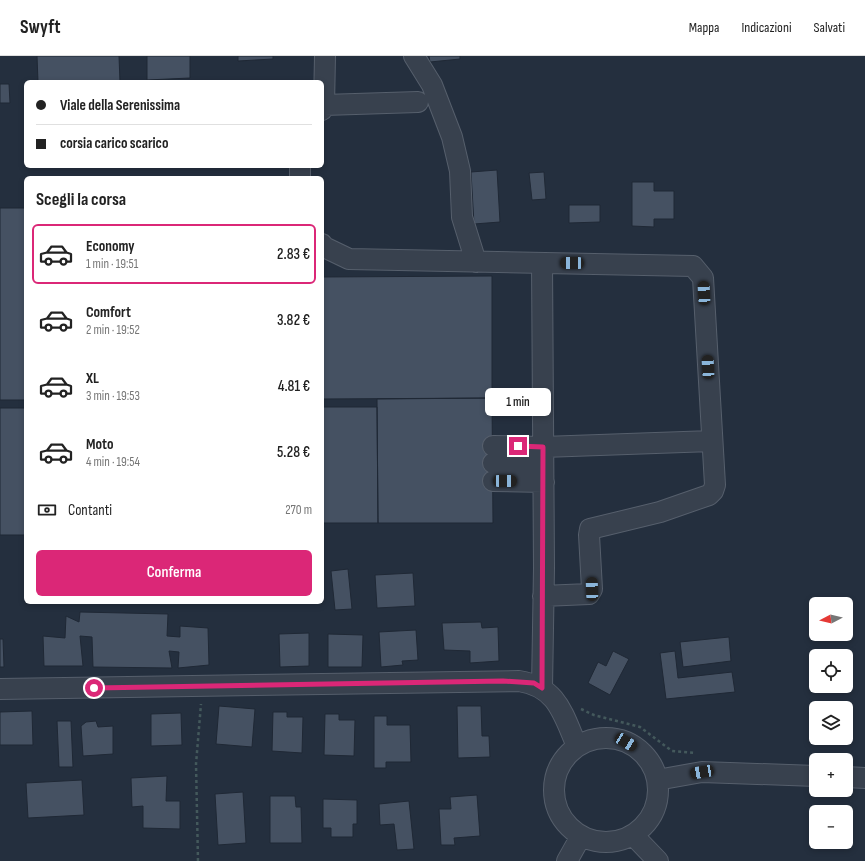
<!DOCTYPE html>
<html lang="it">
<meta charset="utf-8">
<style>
body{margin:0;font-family:"Sofia Sans Condensed",sans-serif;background:#f6f6f6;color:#222;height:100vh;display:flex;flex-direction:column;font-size:15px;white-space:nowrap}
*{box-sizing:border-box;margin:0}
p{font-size:13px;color:#767676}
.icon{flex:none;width:22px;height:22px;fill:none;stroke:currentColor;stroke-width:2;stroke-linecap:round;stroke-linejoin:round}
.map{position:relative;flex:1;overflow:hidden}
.panel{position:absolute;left:24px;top:120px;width:300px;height:428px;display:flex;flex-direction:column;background:#fff;border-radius:6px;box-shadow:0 2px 6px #0003}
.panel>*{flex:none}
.hud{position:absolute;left:24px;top:24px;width:300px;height:88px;border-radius:6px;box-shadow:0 2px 6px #0003;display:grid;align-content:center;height:88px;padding:0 12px;background:#fff}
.needle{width:26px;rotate:263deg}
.controls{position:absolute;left:809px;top:541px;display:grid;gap:8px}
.controls a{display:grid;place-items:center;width:44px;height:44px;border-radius:6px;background:#fff;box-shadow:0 2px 6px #0003;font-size:20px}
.end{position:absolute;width:18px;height:18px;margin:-9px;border:5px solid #db2777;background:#fff;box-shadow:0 0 0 2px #fff}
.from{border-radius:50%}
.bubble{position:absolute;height:28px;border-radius:6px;background:#fff;box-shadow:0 2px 6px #0003;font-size:13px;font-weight:600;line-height:28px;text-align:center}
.car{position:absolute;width:12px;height:24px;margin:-12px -6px;border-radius:5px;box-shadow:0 0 3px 1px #0007;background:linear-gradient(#222 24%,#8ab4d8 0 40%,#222 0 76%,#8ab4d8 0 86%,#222 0)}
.hud b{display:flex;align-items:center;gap:14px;height:38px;font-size:15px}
.hud b+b{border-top:1px solid #e0e0e0}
.hud i{width:10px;height:10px;background:#222}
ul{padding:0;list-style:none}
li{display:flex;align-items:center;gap:12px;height:60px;margin:0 8px 6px;padding:0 4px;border:2px solid transparent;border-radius:6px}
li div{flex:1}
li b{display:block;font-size:15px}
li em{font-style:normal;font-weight:600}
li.current{border-color:#db2777}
li>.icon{width:36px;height:36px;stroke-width:1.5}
h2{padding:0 12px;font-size:18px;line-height:48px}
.pay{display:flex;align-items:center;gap:10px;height:44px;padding:0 12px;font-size:15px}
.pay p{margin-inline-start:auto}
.primary-button{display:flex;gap:8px;margin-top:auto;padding:8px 12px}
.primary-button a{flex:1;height:46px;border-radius:6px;background:#db2777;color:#fff;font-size:16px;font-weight:600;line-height:46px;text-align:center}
header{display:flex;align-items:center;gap:24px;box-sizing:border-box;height:56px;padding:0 20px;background:#fff;border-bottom:1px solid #e0e0e0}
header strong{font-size:19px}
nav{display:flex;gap:22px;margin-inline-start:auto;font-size:14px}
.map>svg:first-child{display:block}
.building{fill:#455162;stroke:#1f2835}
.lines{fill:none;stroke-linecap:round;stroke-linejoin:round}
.minor-casing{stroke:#565f6c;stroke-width:22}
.path{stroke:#44595c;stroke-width:2.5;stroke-dasharray:3 3;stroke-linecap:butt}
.minor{stroke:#38414e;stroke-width:20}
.route{stroke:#db2777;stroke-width:5}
</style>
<header>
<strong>Swyft</strong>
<nav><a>Mappa</a><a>Indicazioni</a><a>Salvati</a></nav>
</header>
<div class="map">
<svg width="865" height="805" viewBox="0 0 865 805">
<rect width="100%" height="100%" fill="#242f3e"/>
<path class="building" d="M37,0h82l1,26h-82z
M147,0h43v22l-43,2z
M238,0h35v3l-35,2z
M429,0h31v3l-30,3z
M0,28h9l1,19h-10z
M497,114l3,52 -26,2 -3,-52z
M544,116l2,27 -14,1 -3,-27z
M632,126h22v9h20v28h-20v8l-22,-1z
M569,149h31v17l-31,1z
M0,152h26v192h-26z
M492,220v122l-170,1v-122z
M492,342l1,125h-115l-1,-124z
M322,351h55l1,116h-56z
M0,352h26v127h-26z
M348,513l4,40 -17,1 -4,-39z
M413,517l2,33 -38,2 -2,-33z
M80,556l88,2 -1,22 13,1v-11l28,2 1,37 -31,3 1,-16 -10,-1 3,17 -79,-1 -1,-30 -12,-1 3,30h-39l-1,-30 22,2 1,-22 13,6z
M481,566l1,6 16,-1 1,34 -29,2v-12l-26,-1 -2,-27z
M416,574l2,30 -16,1 1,4 -22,2 -2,-35z
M309,577v33l-29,1 -1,-33z
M328,578l35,1 -1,32h-34z
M729,581l2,24 -48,6 -3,-25z
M0,583h3l1,28h-4z
M613,595l16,8 -19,36 -22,-12 10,-21 8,4z
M675,595l3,27 54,-6 3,20 -69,7 -6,-46z
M219,650l36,3 -3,38 -36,-3z
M457,650h24l1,30h7l1,21 -32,1z
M32,655l1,34h-33v-33z
M273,656h14v5h16l-1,36 -30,-2z
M181,657l1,32 -31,1v-32z
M325,658h14v6h16l-1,36 -30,-1z
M374,660h13v9h23l1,37h-25v6h-12z
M57,665h14l2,46h-14z
M96,665l2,6 15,-1v28l-30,2 -2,-30 5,-4z
M167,720l-1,25h14v28l-37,-1v-22l-11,1 -1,-29z
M82,724l2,35 -56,3 -2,-35z
M243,736l3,51 -28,2 -3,-51z
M477,739l3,41 -26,2 1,7h-14l-2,-36h12l-1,-12z
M270,740h25l1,11h5l1,36h-32z
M323,743l34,1v24h-4v13h-22v-9h-8z
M409,745l5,48 -17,1 -3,-26 -14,1 -1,-21z"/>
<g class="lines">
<defs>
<path id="minor" d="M414,0l18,29 20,52 8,34 2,46 14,45
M324,49l1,-49
M322,54l2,-5 94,-3
M300,110v12
M322,188l2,3 25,12 344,7 10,12 12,207 -2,6 -4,4 -49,17 -70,17 -1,6 3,54 -3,5 -46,2
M542,207l2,305 -2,120
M493,390l50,1 169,-6
M493,407l50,1
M493,425l51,1
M0,633l519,-8c39,6 44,34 58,65
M554 734a52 52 0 1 1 104 0a52 52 0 1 1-104 0Z
M846,721l19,1
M657,724l45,-8 114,4
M633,779l25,26
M567,805l14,-25"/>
</defs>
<use href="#minor" class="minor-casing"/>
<path class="path" d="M581,653l13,6 46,12 32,24 23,2
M824,703h17
M198,805l-2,-97 5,-60"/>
<use href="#minor" class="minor"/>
</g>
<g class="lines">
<path class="route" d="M94,632l409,-7 31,2 8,5 1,-241 -25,-1"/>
</g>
</svg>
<div class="controls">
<a><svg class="needle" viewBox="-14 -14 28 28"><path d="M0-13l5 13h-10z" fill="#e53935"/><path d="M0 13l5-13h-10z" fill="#767676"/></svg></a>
<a><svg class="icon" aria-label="locate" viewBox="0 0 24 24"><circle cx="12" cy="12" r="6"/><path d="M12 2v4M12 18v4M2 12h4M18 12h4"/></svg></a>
<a><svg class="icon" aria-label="layers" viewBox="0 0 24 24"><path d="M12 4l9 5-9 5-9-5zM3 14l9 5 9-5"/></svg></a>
<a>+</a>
<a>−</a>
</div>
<i class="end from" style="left:94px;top:632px"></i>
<i class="end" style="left:518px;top:390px"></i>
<div class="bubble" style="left:485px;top:332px;width:66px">1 min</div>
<i class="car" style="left:572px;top:207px;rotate:271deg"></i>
<i class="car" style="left:704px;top:237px;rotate:357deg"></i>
<i class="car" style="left:708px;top:311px;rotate:357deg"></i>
<i class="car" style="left:505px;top:425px;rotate:91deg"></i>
<i class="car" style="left:592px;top:533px;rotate:358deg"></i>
<i class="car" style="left:626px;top:686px;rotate:121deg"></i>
<i class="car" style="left:702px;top:716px;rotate:260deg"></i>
<div class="hud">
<b><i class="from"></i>Viale della Serenissima</b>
<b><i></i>corsia carico scarico</b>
</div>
<section class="panel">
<h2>Scegli la corsa</h2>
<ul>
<li class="current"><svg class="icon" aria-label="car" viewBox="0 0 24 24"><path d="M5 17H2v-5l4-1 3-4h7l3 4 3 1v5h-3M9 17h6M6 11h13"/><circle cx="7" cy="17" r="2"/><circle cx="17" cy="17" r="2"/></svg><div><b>Economy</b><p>1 min · 19:51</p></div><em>2.83 €</em></li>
<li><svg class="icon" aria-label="car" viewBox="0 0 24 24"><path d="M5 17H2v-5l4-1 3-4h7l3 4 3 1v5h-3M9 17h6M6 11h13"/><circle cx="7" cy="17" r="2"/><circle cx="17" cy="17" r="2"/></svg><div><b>Comfort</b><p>2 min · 19:52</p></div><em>3.82 €</em></li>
<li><svg class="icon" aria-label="car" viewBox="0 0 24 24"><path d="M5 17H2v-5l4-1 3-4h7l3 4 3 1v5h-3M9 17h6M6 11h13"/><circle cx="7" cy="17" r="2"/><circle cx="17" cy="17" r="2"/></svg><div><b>XL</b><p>3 min · 19:53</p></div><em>4.81 €</em></li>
<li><svg class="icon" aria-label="car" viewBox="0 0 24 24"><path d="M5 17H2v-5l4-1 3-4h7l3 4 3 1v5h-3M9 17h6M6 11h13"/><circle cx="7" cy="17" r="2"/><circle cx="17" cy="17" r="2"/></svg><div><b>Moto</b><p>4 min · 19:54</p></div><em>5.28 €</em></li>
</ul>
<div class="pay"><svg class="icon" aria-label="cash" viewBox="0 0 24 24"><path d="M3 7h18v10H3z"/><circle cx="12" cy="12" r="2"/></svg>Contanti<p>270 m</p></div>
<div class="primary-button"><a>Conferma</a></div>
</section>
</div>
